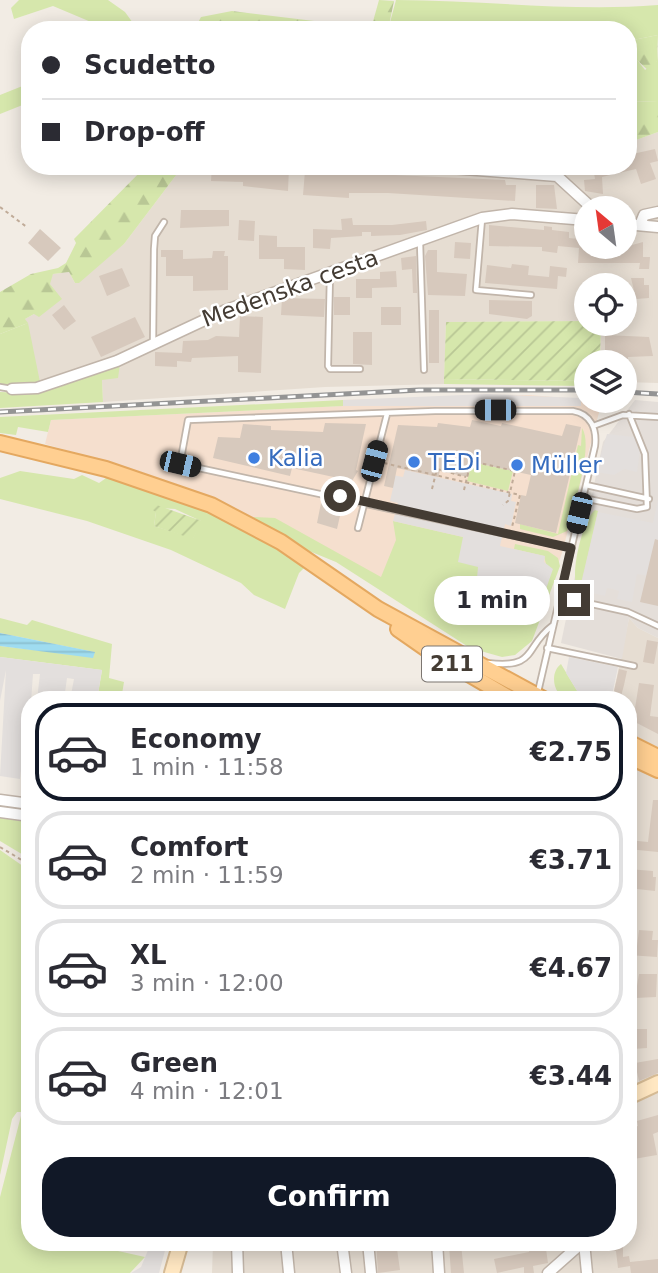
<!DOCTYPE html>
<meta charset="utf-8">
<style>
body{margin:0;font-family:"DejaVu Sans",sans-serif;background:#f7f7f7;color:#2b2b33;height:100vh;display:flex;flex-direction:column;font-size:26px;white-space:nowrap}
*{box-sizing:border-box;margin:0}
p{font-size:23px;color:#7c7c81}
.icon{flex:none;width:38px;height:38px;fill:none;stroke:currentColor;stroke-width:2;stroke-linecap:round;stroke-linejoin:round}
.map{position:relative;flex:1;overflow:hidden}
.panel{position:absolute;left:21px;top:691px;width:616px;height:560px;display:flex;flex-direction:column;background:#fff;border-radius:28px;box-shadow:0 4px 18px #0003}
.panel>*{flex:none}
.guide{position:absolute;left:21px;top:21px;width:616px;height:154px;border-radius:28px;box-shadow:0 4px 18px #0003;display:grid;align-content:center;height:154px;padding:0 21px;background:#fff}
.needle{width:46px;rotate:331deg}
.tools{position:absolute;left:574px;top:196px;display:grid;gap:14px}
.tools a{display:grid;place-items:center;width:63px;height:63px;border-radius:50%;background:#fff;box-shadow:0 4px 18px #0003;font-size:35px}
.end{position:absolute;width:32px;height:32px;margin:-16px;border:9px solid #443c34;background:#fff;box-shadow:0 0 0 4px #fff}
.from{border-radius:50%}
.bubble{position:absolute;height:49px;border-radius:24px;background:#fff;box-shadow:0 4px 18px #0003;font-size:23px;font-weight:800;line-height:49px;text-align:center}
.car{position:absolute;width:21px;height:42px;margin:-21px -10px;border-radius:9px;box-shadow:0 0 5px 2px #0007;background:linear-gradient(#222 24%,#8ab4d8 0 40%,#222 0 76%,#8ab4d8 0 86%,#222 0)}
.guide b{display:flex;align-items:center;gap:24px;height:66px;font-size:26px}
.guide b+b{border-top:2px solid #e1e1e2}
.guide i{width:18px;height:18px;background:#2b2b33}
ul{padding:12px 0 0;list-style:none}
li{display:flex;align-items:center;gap:21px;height:98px;margin:0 14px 10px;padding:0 7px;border:4px solid #e1e1e2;border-radius:28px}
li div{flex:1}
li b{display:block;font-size:26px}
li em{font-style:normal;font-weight:800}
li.selected{border-color:#111827}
li>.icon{width:63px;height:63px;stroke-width:1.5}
.button{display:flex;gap:14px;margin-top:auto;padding:14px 21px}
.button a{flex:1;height:80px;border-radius:28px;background:#111827;color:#fff;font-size:28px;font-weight:800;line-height:80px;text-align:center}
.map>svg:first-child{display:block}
.residential{fill:#e6ddd2;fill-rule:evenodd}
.commercial{fill:#f5dfce}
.industrial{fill:#e4ded9}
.green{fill:#d6e7ac;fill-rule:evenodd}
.forest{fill:url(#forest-firs)}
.garden{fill:url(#garden-furrows)}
.parking{fill:#e3dfdd}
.water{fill:url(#water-rules)}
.building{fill:#d7c9bd}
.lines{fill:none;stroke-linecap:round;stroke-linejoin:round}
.lane-casing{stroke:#c1b5aa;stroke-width:8}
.street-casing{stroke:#c1b5aa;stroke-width:13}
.secondary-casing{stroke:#d6bb95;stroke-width:18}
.primary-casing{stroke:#e4a860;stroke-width:18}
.path{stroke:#c0ab98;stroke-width:2;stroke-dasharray:3.5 3.5;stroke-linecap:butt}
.lane{stroke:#fff;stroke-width:4.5}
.street{stroke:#fff;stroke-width:10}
.secondary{stroke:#ffe7c2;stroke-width:14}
.primary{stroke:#ffcf91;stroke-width:14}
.rail-casing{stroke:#949494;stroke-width:5}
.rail{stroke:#fff;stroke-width:2.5;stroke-dasharray:8;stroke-linecap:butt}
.route{stroke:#443c34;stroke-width:9}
.shop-dot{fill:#3f7fe0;stroke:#fff;stroke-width:2.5}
.labels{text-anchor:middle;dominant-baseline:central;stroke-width:5;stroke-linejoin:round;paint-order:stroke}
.shield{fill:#fff;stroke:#7c7671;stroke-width:2}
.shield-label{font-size:21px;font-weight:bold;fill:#443c34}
.street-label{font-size:23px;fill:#443c34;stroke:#fff}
.shop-label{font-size:23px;fill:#366cbe;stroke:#fff;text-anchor:start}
</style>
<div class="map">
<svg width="658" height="1273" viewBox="0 0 658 1273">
<defs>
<pattern id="forest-firs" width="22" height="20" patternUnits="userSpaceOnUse" patternTransform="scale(1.75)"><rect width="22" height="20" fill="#d6e7ac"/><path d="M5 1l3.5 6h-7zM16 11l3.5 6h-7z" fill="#b9c795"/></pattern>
<pattern id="garden-furrows" width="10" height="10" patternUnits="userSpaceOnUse" patternTransform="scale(1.75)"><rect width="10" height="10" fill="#d6e7ac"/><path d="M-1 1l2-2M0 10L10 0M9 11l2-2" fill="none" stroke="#b9c795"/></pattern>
<pattern id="water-rules" width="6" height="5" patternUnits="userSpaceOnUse" patternTransform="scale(1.75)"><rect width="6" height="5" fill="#9fdcf0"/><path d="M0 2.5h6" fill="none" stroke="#8abece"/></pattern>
</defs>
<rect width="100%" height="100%" fill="#f2ece4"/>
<path class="residential" d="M658,132v251l-33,-1v-20h-25l1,-38h24v-39h-39v36l-140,1 -2,62 -119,3 -222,15 -1,-22 19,-13 -82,23 -14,-71 9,-5 19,-40 16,-2 6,11 49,-39 59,-78h445v-23zM586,208h39v39h-39z
M629,618l9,10 20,10v110l-30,-16v-32h-16z
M628,763l30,10v500h-446l1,-30 415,-1z"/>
<path class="commercial" d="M529,395l73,6 -40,152 -31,87 -229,-92 -87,-50 -74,-26 -96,-28 6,-24 291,-14 1,-6z"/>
<path class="industrial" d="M635,400l23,2v236l-20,-10 -9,-10 -7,41 -61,-16 42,-201z"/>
<path class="green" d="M19,0h89l17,12 13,18h-28l-57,-24 -39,13 -3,-11z
M396,0c88,0 175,12 262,5v30l-30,6v-11h-240z
M658,48v53l-30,1v-43l10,2 7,9 12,-9z
M30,83v19l-30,12v-19z
M28,323l12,59 -7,3h-33v-51z
M120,364l-2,14 -16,2 1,22 -103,6v-16l26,1z
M444,379l142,2v5l-142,-2z
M343,400v6l-292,14 -3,12 -30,-5 -2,8 -16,-2v-16z
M582,428c12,18 -9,80 -15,103l-14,6 -33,-8v-5l38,10 20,-89 3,1z
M472,462l41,9 -5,20 -41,-10z
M20,471l54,8 8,-4 17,8 10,-7 89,30 72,36 36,24 -7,7 -14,36 -31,-14 -13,-12 -70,-33 -84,-29 -87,-22v-21zM160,508l15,1 26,12 -8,17 -39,-12 2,-14z
M595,510l3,1 -19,81c-11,-12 3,-72 16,-82z
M253,517l22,1 106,59 15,-37 -3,-19 70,16 16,30 2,13 60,25 6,-37 -3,-12 -30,-7 1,-5 33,7 10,7 2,8 -28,75 -17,14 -13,2 -32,-9 -134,-86 -34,-14z
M0,618l27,7 5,-5 80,24 -3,34 15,4 -3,18h-9l1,-5 -9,-2 -2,7h-5l5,-30 -102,-13v-11l93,11 1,-5 -94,-19z
M561,664l18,30 18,6c-8,0 -20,2 -28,0 -16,-4 -20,-27 -8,-36z
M0,816l30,6v37l-30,-18z
M0,850l30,21v371l71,1 -1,4 45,10 -15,16h-130v-76l22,-85h-5l-5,7 -12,56z"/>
<path class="forest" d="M379,0l15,1 -6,29h-194l7,-13 31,-6 132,16 8,-2z
M658,35l-1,26 -7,11 -12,-11 -10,-3v-17z
M658,101v31l-30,11v-41z
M146,166h37l-59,78 -45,39h-4l-6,-11 -16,2 -3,10 12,15 -23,18 -5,-3 -9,5 3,4 -28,11v-42l31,-18 27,-6 8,-5 10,-20 -2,-4z"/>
<path class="garden" d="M586,321l15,3 -1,38h-14v19l-142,-2 2,-57z
M151,503l51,18 -9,18 -39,-13 2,-14 -5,-3z"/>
<path class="parking" d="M487,394l94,4v8h-238v-6z
M607,434l27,3 6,14 -3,21 -13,-3 -10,6 -18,-3z
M405,470l107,24 -1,7 5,1 -5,24 -6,-2 -5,22 45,10 -1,6 9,7 -13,37 -34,-10 -26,-14 -3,-4 1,-11 -20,-5 5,-25 -70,-16 5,-18 -8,-2 3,-13 -6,-14 16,3z
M658,500v39l-9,37 -12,-2 -5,28 -15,-3 2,-8 -6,-2 -6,-1 -2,8 -25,-6 18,-78 55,11z
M0,657l102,13 -5,30h-27l4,-21 -7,-1 -3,22h-27l3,-26h-7l-6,83 3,-4v18l-9,-1 -1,9 -20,-3 6,-106 -6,31z
M569,657l49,10 -7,33h-14l-18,-6 -13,-21z
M151,1243h16l-8,30h-28l10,-6z"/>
<path class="water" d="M0,633l95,19 -2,6 -93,-12z"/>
<path class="building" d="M655,149l3,12 -8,2 6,16 -15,5 -5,-15 -34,8 1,17 -18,-3 -1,-11 11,-1 -2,-13h35v-11z
M212,166l77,1 -1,24 -45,-5v-4l-32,-1z
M305,171l200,9 1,5h10l-1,16 -127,-8h-39v5l-46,-3z
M536,185h18l3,24 -21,-1z
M181,210h48v16l-49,2z
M352,218l1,7h39l34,-4 1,9 -27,5 -29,1v-4h-9v4l-31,2 -1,11 -17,-1v-19l29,1 -1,-11z
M239,220l16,1 -1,20 -16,-1z
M489,225l55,5v-4l8,1v3l17,2v6l10,1 1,-12h6v20h39l18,-5v15h7l-1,12h-10l1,-6h-62l1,-15 -21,-2 -1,7 -15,-2v-4l-53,-1z
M40,229l21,19 -13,13 -20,-18z
M259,235l18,1v11h28v23l-21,-1v-10h-25z
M455,242l16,1 -1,16 -16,-1z
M161,250h22v9l29,-1 1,-7h12l-1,5h4v34l-35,1v-15h-27v-19h-5z
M428,250h9v22l30,2 -2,22 -37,-1 -3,-39z
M416,256l1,37h-4l-1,-24 -10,1 -1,-12z
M512,264l17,2 -1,9 21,2 1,-11 17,2 -1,9 -8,-1 -1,13 -72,-6 2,-18 24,3z
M122,268l8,18 -23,10 -8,-20z
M396,271l1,16 -25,1v10h-16v-19h24v-7z
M631,278h13v7h5v13l-13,1z
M334,297h16v18h-16z
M282,298l43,1 -1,18 -43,-2z
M489,300l43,1v15l-5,3 -38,-5z
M64,305l12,16 -12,9 -12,-15z
M381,307h20v18h-20z
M429,310h10v53h-10z
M240,316l23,1 -2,56 -23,-1v-16l-46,2 -1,4 -14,-1v6l-22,-1v-14l27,1 1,-12 25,-1 8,-4 23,1z
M135,317l10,20 -44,20 -10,-20z
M353,332h19v33l-19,-1z
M605,335l44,2 4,19 -25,1v5h-23z
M472,420l29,6 1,-3 60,13 4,-12 15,3 -25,106 -41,-10 6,-28 5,1 5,-21 -59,-13 -4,15 -28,-6 -2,6 -41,-9 -4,20 -9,-2 14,-61 39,2 1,-4 32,4z
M325,423l41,1 -10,46 2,1 -6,10 -60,-13 -2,8 -77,-18 5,-21 22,1 3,-14 28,2v4l52,2z
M321,503l21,4 -5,22 -20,-6z
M655,539l3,1v66l-18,-4z
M647,640l11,2 -4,22 -11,-2z
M619,669l8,2 -3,14 -4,15h-8z
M639,683l15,2 -4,31 8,1v17l-25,-13z
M628,794l9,1 -3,36 -6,-1z
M653,800h5v52l-30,-3v-9l20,2z
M628,869l25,2v6h3l-1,14 -27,-3z
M639,930l14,1 -1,9h6l-1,17 -29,-2v-10l9,1z
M639,974h18l-1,23 -21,1z
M633,1029h14v19l-14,1z
M658,1059v14l-19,8 -4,-18z
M658,1115v17l-5,2 4,21 -29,5v-31l10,-3 -1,-5z
M376,1242h20l4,28 -22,3z
M531,1242h14l3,21 -15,3 1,7h-10v-6l-27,6 -3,-14 35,-7z
M592,1242l31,1v14l6,-1 1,6 28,-3v14h-27l-1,-7 -12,2 -2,-17 -24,-1z
M461,1244l3,29h-13l-2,-28z"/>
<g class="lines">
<defs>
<path id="lane" d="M482,219l-6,71 55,5
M420,242l4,128
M330,274l-2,92 2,3h30
M153,344l1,-95 1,-13 9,-14
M0,387l12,2
M593,426l30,-11 35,2
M586,485l63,14
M583,498l54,11 10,-2 -2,-53 -16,-40
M358,528l29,-114
M560,597l68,15 30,14
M547,648l87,18
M488,663c50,6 36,-16 64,-37
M538,692l57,-246c2,-17 -4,-32 -22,-35h-138l-247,9 -8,44 391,84"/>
<path id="street" d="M424,166l133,10 35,32
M625,224l33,3
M640,225l4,-10 14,-3
M12,389l25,-1 80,-27 109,-51 256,-92 30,-4 74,6
M0,800l30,4
M0,812l30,4
M237,1242l1,31
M286,1242l3,31
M342,1242l4,31
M368,1242l3,31
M437,1242l2,31
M584,1242l3,31
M548,1273l35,-31"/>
<path id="secondary" d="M628,1097l30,-14
M172,1273l9,-31"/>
<path id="primary" d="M0,443l106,26 105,36 70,37 97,67 167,91
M398,629l33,23 82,48
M628,742l30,15
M628,756l30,14"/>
</defs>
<use href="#lane" class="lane-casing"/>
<use href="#street" class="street-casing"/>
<use href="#secondary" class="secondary-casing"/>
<use href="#primary" class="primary-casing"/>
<path class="path" d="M0,207l28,21
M384,463l136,32 -8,32
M432,489l5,-20 29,8
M464,490l7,-29 44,10 -7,30 -5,4
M107,700l1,-4
M0,847l30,18"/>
<use href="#lane" class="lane"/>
<use href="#street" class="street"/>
<use href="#secondary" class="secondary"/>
<use href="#primary" class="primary"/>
<defs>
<path id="rail" d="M625,392l33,2
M0,412l419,-22h167"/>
</defs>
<use href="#rail" class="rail-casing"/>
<use href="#rail" class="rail"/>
</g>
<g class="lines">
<path class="route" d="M340,496l231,52 -11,49 14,3"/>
</g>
<g class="shop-dot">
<circle cx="254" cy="458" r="7"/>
<circle cx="414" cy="462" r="7"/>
<circle cx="517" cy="465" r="7"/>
</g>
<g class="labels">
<rect class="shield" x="422" y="646.5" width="60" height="35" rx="5"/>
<g class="shield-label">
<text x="452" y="664">211</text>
</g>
<g class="street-label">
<text transform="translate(290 288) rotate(-20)">Medenska cesta</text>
</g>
<g class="shop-label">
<text x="268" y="458">Kalia</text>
<text x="428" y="462">TEDi</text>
<text x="531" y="465">Müller</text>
</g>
</g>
</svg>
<div class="tools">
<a><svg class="needle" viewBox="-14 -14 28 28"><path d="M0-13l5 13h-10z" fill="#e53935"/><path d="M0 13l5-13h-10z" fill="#7c7c81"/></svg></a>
<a><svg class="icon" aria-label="locate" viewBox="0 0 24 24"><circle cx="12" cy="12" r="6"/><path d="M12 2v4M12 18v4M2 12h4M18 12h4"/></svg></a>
<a><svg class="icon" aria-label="layers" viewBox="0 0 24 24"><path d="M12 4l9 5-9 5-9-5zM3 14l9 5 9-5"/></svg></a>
</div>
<i class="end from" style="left:340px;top:496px"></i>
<i class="end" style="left:574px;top:600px"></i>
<div class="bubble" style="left:434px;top:576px;width:116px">1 min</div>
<i class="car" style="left:495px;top:410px;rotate:270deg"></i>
<i class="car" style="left:374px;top:461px;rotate:15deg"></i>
<i class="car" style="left:180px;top:464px;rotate:103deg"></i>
<i class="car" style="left:579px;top:513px;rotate:193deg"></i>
<div class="guide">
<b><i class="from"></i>Scudetto</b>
<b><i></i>Drop-off</b>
</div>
<section class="panel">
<ul>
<li class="selected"><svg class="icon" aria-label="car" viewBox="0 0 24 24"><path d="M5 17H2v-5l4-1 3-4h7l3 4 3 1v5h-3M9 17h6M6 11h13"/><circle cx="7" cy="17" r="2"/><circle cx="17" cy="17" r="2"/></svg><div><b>Economy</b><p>1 min · 11:58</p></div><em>€2.75</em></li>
<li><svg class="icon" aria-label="car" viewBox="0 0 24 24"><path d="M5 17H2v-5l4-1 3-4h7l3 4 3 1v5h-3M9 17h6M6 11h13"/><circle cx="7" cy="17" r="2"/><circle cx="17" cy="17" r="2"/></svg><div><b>Comfort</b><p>2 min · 11:59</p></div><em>€3.71</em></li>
<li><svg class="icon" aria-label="car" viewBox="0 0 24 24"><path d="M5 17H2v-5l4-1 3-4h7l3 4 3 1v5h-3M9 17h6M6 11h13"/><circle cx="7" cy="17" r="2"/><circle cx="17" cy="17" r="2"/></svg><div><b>XL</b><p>3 min · 12:00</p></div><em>€4.67</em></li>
<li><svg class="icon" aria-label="car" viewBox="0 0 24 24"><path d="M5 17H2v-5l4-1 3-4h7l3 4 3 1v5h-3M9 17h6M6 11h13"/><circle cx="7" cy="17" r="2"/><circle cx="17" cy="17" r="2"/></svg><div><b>Green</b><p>4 min · 12:01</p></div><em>€3.44</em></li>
</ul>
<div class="button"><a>Confirm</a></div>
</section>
</div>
